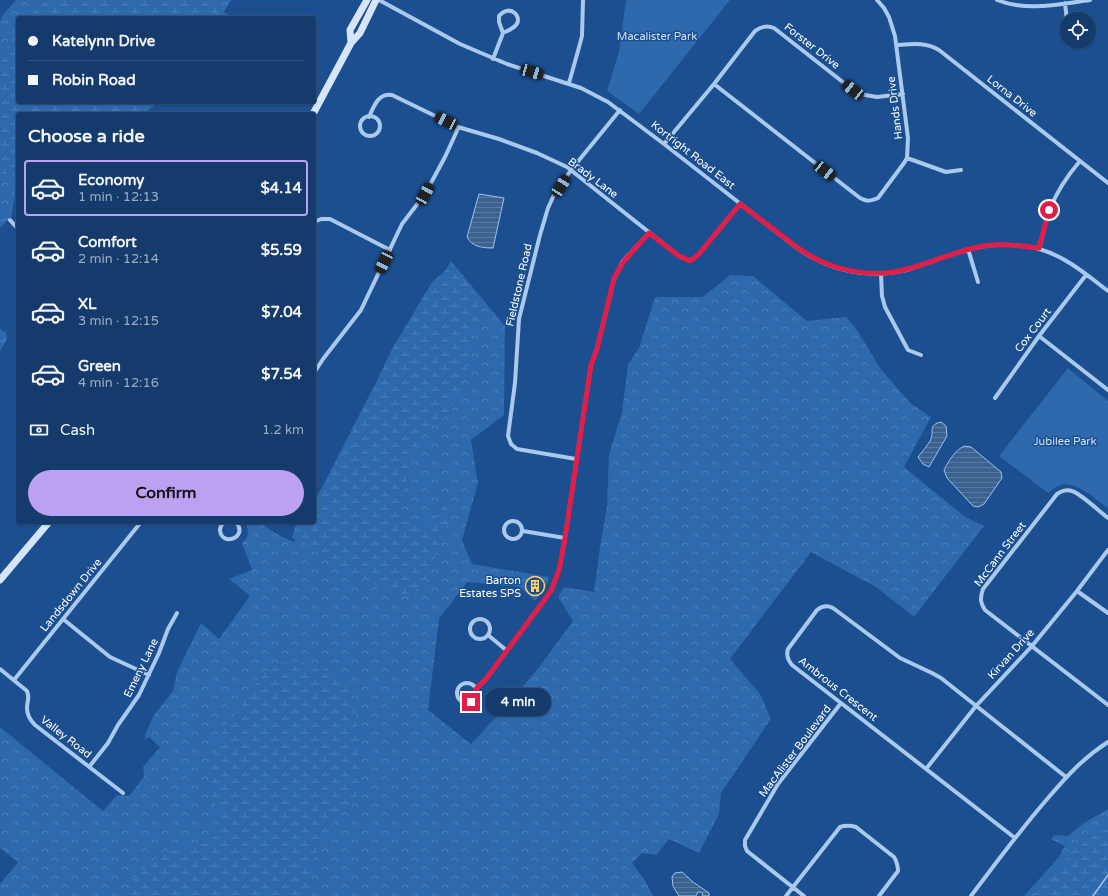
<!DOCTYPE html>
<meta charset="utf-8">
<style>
body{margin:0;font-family:"Varela Round",sans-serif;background:#214673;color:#f1f3f6;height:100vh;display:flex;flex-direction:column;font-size:15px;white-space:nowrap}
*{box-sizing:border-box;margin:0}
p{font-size:13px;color:#9dadc1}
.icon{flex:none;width:22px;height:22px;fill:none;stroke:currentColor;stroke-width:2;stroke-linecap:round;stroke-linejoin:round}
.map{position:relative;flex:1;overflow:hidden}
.sheet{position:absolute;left:16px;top:112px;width:300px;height:412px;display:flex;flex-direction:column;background:#143b6b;border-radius:4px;box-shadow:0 1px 3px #0004,0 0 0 1px #33557e}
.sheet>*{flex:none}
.top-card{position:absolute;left:16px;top:16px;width:300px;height:88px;border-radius:4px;box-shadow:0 1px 3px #0004,0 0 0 1px #33557e;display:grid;align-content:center;height:88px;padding:0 12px;background:#143b6b}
.fabs{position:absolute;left:1060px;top:12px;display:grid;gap:8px}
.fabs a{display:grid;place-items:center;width:36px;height:36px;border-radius:50%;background:#143b6b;box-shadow:0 1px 3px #0004,0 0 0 1px #33557e;font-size:20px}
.end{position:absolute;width:18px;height:18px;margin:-9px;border:5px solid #e11d48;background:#fff;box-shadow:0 0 0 2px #fff}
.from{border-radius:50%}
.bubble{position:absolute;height:28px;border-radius:14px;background:#143b6b;box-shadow:0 1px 3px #0004,0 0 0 1px #33557e;font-size:13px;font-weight:800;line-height:28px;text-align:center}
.car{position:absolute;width:12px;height:24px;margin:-12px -6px;border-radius:5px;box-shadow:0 0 3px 1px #0007;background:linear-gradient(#222 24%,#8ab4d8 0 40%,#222 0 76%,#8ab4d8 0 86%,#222 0)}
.top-card b{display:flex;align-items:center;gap:14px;height:38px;font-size:15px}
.top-card b+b{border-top:1px solid #33557e}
.top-card i{width:10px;height:10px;background:#f1f3f6}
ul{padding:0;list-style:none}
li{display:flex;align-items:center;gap:12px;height:56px;margin:0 8px 6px;padding:0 4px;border:2px solid transparent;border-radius:4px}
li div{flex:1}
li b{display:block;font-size:15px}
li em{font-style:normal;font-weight:800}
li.active{border-color:#bca0f2}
li>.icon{width:36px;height:36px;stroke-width:1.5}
h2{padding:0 12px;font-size:18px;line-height:48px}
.pay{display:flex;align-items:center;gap:10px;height:44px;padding:0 12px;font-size:15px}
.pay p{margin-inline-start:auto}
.cta{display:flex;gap:8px;margin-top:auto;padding:8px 12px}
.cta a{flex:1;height:46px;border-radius:24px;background:#bca0f2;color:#111;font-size:16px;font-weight:800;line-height:46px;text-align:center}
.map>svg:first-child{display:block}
.green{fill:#2e69ad}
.forest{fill:url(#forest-crowns)}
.wetland{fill:url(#wetland-marsh)}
.water{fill:url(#water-rules);stroke:#9cc4f0}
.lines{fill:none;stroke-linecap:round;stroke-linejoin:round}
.stream{stroke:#9cc4f0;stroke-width:1.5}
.minor{stroke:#a9c9ee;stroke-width:4}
.secondary{stroke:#d6e6fa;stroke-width:7}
.route{stroke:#e11d48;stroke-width:5}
.labels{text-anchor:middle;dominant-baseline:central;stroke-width:3;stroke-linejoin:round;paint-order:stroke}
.park-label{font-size:11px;fill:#cfe3fa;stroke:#1b4f8f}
.street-label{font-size:11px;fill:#fff;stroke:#1b4f8f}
.poi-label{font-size:11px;fill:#fff;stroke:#1b4f8f;text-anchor:end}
</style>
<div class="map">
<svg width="1108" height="896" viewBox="0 0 1108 896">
<defs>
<pattern id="forest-crowns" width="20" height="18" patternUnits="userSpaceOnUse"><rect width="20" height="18" fill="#2e69ad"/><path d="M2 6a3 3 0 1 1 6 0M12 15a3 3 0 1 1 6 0" fill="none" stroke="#4d80b9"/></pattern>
<pattern id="wetland-marsh" width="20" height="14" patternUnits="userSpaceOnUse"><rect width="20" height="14" fill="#2e69ad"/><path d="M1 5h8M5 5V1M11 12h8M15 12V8" fill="none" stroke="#4d80b9"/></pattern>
<pattern id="water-rules" width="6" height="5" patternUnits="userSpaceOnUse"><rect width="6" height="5" fill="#3c6290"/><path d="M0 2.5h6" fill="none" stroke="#597aa1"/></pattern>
</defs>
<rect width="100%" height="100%" fill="#1b4f8f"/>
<path class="green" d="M626,0h104l-91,114 -32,-23 12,-39z
M1068,368l40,33v107c-12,-8 -34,-30 -50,-22 -3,1 -7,5 -10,7l-49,-37z"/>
<path class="forest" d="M16,0h215l-7,12 9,6h-215v84h140l-14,12h-126v70l-7,33 -11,11v-207l3,-6z
M451,261l54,65 -1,89 -33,25 7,43 -16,57 10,24 77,13 -3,9 -11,15 -15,-14 -53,-5 -28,37 -11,91 43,34 37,-40 32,-38 33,-45 -15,-24 6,-10 30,5 6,-45 7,-41 2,-51 13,-43 6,-48 11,-16 16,-51h48l27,-22 23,1 54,45 39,-4 11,13 23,38 30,35 21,14 -27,50 61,50 19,9 -70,91 -38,-30 -65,-35 -81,107 30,35 11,25 -50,74 -2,21 -20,39 -30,-14 -13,16 -14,-2 -10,10 12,16 9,17h-653v-12l18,-22 -18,-14v-121l103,84 14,-16 12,1 15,-19 -1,-10 17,-20 -11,-10 -4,3v-5l9,-20 19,-24 4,-19 24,-49 18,16 31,-43 -21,-17 23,-9 -10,-27c6,-5 7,-10 5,-17l2,-4h10l16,11 19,9 10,-20h10v-19l55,-107z
M1108,809v87h-84l35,-39 6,-11 -14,-7 3,-4 14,1 16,-13z"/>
<path class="wetland" d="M47,0h175l-7,18h-188z
M18,31v71h135l-22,12h-113v49l-18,15v-120z
M454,269l18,20 11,14 -10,24 -3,28 -12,39 -12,22 -15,11 -9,8 -14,38 -8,34 2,13c9,4 23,8 31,1 5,-5 9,-11 13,-16l9,1 -29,74 -15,14 -9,2 -36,-15 -53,-34 -21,-9 5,-16h17v-20l8,-14 13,-18 56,-119 41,-69 14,-12z
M0,329l6,4 1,6 -7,12z
M294,662h8l16,7 14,3 19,18 9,45 1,33 -2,25 -2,6 -17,14 -8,12 -20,37 -9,34h-183l24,-28 22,-16 40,-9 14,-10 2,-7 -1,-10 -12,-23 2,-27 6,-24 9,-17 16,-19 21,-33 18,-9z
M1108,829v67h-75l16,-17 22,-27 14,-12z"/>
<path class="water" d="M479,194l25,4 -11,50c-10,0 -21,-1 -26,-11z
M941,422l5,4 1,10 -18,31 -6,-3 -5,-7c3,-4 11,-13 13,-18 3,-8 -3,-14 10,-17z
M964,446l7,1 30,25 1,6 -18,26 -6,3 -5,-1 -26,-28 -3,-8c5,-10 11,-19 20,-24z
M682,872l11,10 16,11v3h-7l1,-2 -2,-2h-3l-2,4h-17l-6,-10 -1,-9 3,-4z"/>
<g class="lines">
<path class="stream" d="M1093,896l15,-21"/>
<path class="minor" d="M379,0l81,44 47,20 74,24 27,14 56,42 133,104c32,23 71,31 110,22 7,-2 15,-5 23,-8 32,-11 56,-21 91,-16 6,1 12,1 18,3 26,7 48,26 69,42
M997,0c30,12 62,4 93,0
M1065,3l2,18
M1069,41l1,4
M897,45c15,-1 29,-3 42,5l169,133
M493,59l10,-26c4,-2 9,-4 12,-7 9,-7 -4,-24 -16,-10v6l4,11
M569,83l9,-32 4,-15 1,-36
M714,84l146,114c7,4 11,3 18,0l26,-35 3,-5 1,-20 -13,-102 -6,-19 -5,-9 -7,-8
M360 126a10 10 0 1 1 20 0a10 10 0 1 1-20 0Z
M369,117c5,-11 9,-24 23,-22l66,32 41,12 38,14 30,14 112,89 11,5 9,-7 41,-50
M664,144l50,-60 41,-53c6,-4 11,-6 19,-3l79,62 12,5 12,2 26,-3
M907,158l39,14 15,-2
M10,220l8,9
M314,222l7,-3h9l60,31
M968,249l10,33
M1039,249c4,-13 6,-27 11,-40 7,-18 18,-34 30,-48
M881,274l1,22 3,11 23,43 13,5
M1039,336l69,54
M314,373l9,-14 38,-49 41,-86 23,-30 20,-37 11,-24 2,-6
M995,398l44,-62 47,-61
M576,459l-59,-10 -6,-5 -3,-8 7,-53 4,-64 21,-84 8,-27 6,-13 17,-25 49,-60
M1108,518c-8,-6 -28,-25 -36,-27 -6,-2 -10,0 -15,3l-74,95c-3,9 -3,13 2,21l123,95
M504 530a9 9 0 1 1 18 0a9 9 0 1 1-18 0Z
M224,522c-3,3 -4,5 -4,8 1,17 29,8 16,-8
M523,531l42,7
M1077,591l31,22
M63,619l47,38 39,18
M470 629a10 10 0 1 1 20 0a10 10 0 1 1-20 0Z
M488,635l18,15
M0,669l27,22c3,7 0,10 0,17 0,7 3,12 8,17l88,68
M14,680l127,-158
M457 693a10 10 0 1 1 20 0a10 10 0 1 1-20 0Z
M476,689l10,-10 65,-88 8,-21 6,-32 26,-173 6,-16 17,-70 9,-18 26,-28
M89,767l19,-24 10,-18 21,-30 20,-42 9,-24 9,-16
M926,769l50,-63 56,-60 45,-55 31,-41
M1015,838l-223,-173c-4,-5 -6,-10 -4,-16l29,-39c5,-4 10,-5 16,-2l67,50 32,15 9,5 125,99
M786,896l54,-69c6,-2 10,-2 16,0l38,30c3,5 4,8 4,14l-19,25
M804,896l-57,-45 -2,-5v-6l33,-56 63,-81
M971,896c25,-33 50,-67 77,-98 19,-22 35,-40 60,-56"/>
<path class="secondary" d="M351,43l-1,-13 17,-30
M313,114l38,-71 9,-10 16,-33
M0,580l49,-58"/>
</g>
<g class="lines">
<path class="route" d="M471,702c5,-3 7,-7 5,-13l10,-10 65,-88 8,-21 6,-32 26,-173 6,-16 17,-71 10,-17 25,-28 30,23 11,5 9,-7 41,-50 58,44c32,23 72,31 110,21 26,-7 50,-19 76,-23 18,-3 37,0 55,2l10,-38"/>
</g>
<defs>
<symbol id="building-ring" viewBox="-11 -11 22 22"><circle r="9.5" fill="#1b4f8f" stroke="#ffd166" stroke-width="1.5"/><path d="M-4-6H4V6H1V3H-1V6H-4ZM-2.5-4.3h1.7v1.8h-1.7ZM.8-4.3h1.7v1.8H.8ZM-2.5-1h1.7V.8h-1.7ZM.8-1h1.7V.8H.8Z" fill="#ffd166"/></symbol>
</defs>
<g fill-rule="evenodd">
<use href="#building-ring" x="524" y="575" width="22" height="22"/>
</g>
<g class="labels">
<g class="park-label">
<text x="657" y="36">Macalister Park</text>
<text x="1065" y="441">Jubilee Park</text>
</g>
<g class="street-label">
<text transform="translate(812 46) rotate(38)">Forster Drive</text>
<text transform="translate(1012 96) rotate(38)">Lorna Drive</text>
<text transform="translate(895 108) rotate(-97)">Hands Drive</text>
<text transform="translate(693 155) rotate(38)">Kortright Road East</text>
<text transform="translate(593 178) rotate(37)">Brady Lane</text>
<text transform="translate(519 285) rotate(-77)">Fieldstone Road</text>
<text transform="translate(1033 330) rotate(-53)">Cox Court</text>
<text transform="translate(1000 554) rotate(-53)">McCann Street</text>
<text transform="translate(71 595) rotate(-51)">Landsdown Drive</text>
<text transform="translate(1011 654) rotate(-48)">Kirvan Drive</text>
<text transform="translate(141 668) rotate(-64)">Emeny Lane</text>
<text transform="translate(838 689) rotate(38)">Ambrous Crescent</text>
<text transform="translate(66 737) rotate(38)">Valley Road</text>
<text transform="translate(795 751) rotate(-53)">MacAlister Boulevard</text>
</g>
<g class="poi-label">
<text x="521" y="580">Barton<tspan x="521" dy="13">Estates SPS</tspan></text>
</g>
</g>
</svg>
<div class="fabs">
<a><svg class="icon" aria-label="locate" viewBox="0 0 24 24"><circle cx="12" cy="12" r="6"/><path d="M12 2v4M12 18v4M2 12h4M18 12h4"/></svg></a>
</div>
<i class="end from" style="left:1049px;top:210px"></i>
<i class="end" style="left:471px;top:702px"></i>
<div class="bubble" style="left:485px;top:688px;width:66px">4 min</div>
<i class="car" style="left:532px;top:72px;rotate:106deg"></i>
<i class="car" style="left:853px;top:90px;rotate:308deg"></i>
<i class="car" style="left:446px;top:121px;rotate:296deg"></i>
<i class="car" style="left:825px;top:171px;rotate:128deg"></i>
<i class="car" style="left:561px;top:186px;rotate:33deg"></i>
<i class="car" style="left:425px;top:194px;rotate:29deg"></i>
<i class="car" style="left:384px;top:262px;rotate:206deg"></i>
<div class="top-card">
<b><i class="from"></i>Katelynn Drive</b>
<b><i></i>Robin Road</b>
</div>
<section class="sheet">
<h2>Choose a ride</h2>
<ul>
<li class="active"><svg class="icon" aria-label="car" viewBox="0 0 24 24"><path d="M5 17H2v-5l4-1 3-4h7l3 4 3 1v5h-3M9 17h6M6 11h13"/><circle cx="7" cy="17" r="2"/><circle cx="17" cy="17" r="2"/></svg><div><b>Economy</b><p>1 min · 12:13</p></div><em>$4.14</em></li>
<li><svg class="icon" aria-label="car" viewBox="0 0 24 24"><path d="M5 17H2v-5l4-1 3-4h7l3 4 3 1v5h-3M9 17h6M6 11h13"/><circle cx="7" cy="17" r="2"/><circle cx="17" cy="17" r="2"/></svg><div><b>Comfort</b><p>2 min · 12:14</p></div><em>$5.59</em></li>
<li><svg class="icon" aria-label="car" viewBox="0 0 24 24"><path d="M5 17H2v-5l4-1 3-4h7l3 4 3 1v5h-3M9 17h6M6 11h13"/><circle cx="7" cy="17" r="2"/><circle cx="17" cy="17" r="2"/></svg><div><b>XL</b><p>3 min · 12:15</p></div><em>$7.04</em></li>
<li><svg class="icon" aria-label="car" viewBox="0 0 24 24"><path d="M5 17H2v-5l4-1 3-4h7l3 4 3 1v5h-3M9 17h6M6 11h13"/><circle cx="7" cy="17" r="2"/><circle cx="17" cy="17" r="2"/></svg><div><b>Green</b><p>4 min · 12:16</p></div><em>$7.54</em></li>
</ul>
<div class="pay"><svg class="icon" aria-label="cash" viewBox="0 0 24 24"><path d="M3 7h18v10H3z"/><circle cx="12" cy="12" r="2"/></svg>Cash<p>1.2 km</p></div>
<div class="cta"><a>Confirm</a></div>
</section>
</div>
